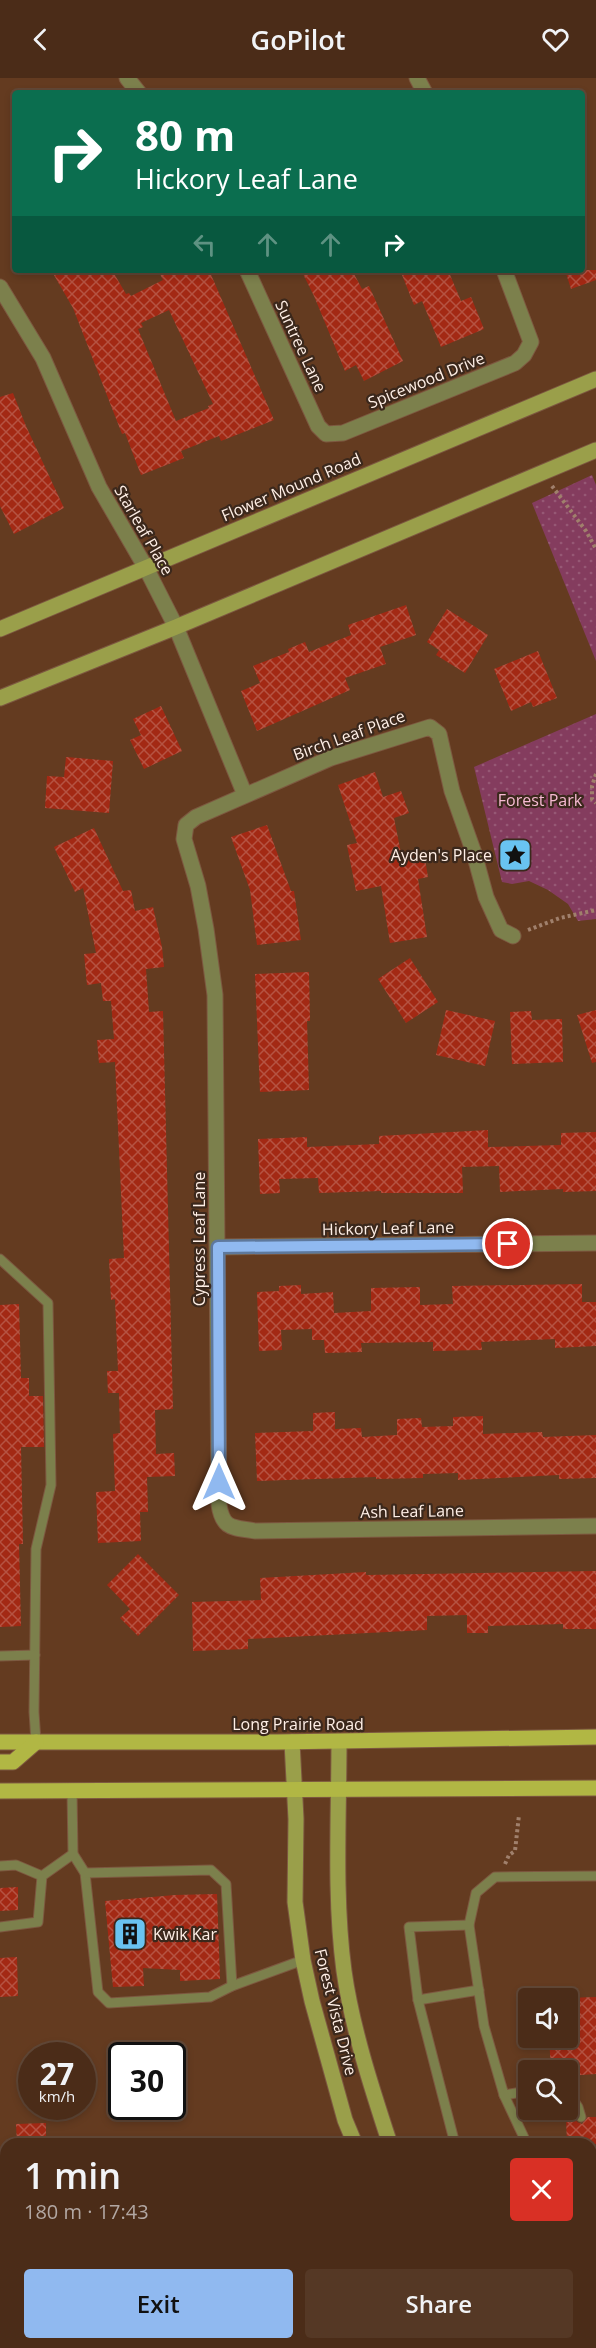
<!DOCTYPE html>
<meta charset="utf-8">
<style>
:root{--surface:#4b2c18;--page:#553825;--text:#f1f3f6;--muted:#b2a7a2;--line:#624837;--accent:#90b9f0}
body{margin:0;font-family:"Open Sans",sans-serif;background:var(--page);color:var(--text);height:100vh;display:flex;flex-direction:column;font-size:22px;white-space:nowrap}
*{box-sizing:border-box;margin:0}
p{font-size:20px;color:var(--muted)}
.icon{flex:none;width:33px;height:33px;fill:none;stroke:currentColor;stroke-width:2;stroke-linecap:round;stroke-linejoin:round}
.map{position:relative;flex:1;overflow:hidden}
.sheet{position:absolute;left:0px;top:2060px;width:597px;height:212px;display:flex;flex-direction:column;background:var(--surface);border-radius:18px 18px 0 0;box-shadow:0 3px 9px #0003,0 0 0 2px var(--line)}
.sheet>*{flex:none}
.top-card{position:absolute;left:12px;top:12px;width:573px;height:183px;border-radius:6px;box-shadow:0 3px 9px #0003,0 0 0 2px var(--line);background:#0b6e4f;color:#fff;overflow:hidden}
.buttons{position:absolute;left:518px;top:1910px;display:grid;gap:12px}
.buttons a{display:grid;place-items:center;width:60px;height:60px;border-radius:6px;background:var(--surface);box-shadow:0 3px 9px #0003,0 0 0 2px var(--line);font-size:30px}
.speed{position:absolute;left:18px;top:1964px;display:flex;gap:12px;font-size:30px;font-weight:700;text-align:center}
.speed>*{display:grid;place-content:center;width:78px;height:78px;border-radius:50%;background:var(--surface);box-shadow:0 3px 9px #0003,0 0 0 2px var(--line);line-height:1}
.speed small{font-size:15px;font-weight:400}
.speed .limit{border:3px solid #111;border-radius:9px;background:#fff;color:#111}
.pin{position:absolute;display:grid;place-items:center;width:51px;height:51px;color:#fff;margin:-26px;border:3px solid #fff;border-radius:50%;box-shadow:0 2px 6px #0007}
.me{position:absolute;width:66px;margin:-33px;rotate:0deg;stroke-linejoin:round;filter:drop-shadow(0 0 4px #0008)}
.turn{display:flex;align-items:center;gap:21px;height:126px;padding:0 24px;font-size:27px}
.turn .icon{width:78px;height:78px;stroke-width:2.5}
.turn b{display:block;font-size:42px;line-height:51px}
.lanes{display:flex;align-items:center;height:57px;padding:0 24px;background:#0003;justify-content:center;gap:30px;direction:ltr}
.lanes .off{opacity:.35}
.round{display:grid;place-items:center;flex:none;width:63px;height:63px;border-radius:6px;background:var(--page)}
.overview{display:flex;align-items:center;justify-content:space-between;height:102px;padding:0 24px}
h1{font-size:36px;font-weight:600;line-height:45px}
.button{display:flex;gap:12px;margin-top:auto;padding:12px 24px}
.button a{flex:1;height:69px;border-radius:6px;background:var(--accent);color:#111;font-size:24px;font-weight:600;line-height:69px;text-align:center}
.button a+a{background:var(--page);color:var(--text)}
header{display:flex;justify-content:space-between;align-items:center;height:78px;padding:0 24px;background:var(--surface);font-size:27px;font-weight:600}
.map>svg:first-child{display:block}
.green{fill:url(#green-dots)}
.building{fill:url(#building-cross-hatch);fill-rule:evenodd}
.lines{fill:none;stroke-linecap:round;stroke-linejoin:round}
.service-casing{stroke:#7d5840;stroke-width:11}
.minor-casing{stroke:#7d5840;stroke-width:17}
.secondary-casing{stroke:#7d5840;stroke-width:17}
.primary-casing{stroke:#7d5840;stroke-width:17}
.path{stroke:#a0806c;stroke-width:4;stroke-dasharray:3 3;stroke-linecap:butt}
.service{stroke:#7c804c;stroke-width:9}
.minor{stroke:#7c804c;stroke-width:15}
.secondary{stroke:#9a9f4a;stroke-width:15}
.primary{stroke:#b1b744;stroke-width:15}
.route-casing{stroke:#5e789c;stroke-width:15}
.route{stroke:#90b9f0;stroke-width:10}
.labels{text-anchor:middle;stroke-width:4.5;stroke-linejoin:round;paint-order:stroke}
.street-label{font-size:16px;fill:#ffefe6;stroke:#3b281c}
.park-label{font-size:16px;fill:#f7bad3;stroke:#3b281c}
.poi-label{font-size:16px;fill:#ffefe6;stroke:#3b281c;text-anchor:end}
</style>
<header><svg class="icon" aria-label="back" viewBox="0 0 24 24"><path d="M15 5l-7 7 7 7"/></svg>GoPilot<svg class="icon" aria-label="heart" viewBox="0 0 24 24"><path d="M12 20l-8-8c-3-5 5-10 8-4 3-6 11-1 8 4z"/></svg></header>
<div class="map">
<svg width="596" height="2270" viewBox="0 0 596 2270">
<defs>
<pattern id="green-dots" width="8" height="8" patternUnits="userSpaceOnUse" patternTransform="scale(1.5)"><rect width="8" height="8" fill="#843c5e"/><path d="M2 2h.1M6 6h.1" fill="none" stroke="#965875" stroke-width="1.8" stroke-linecap="round"/></pattern>
<pattern id="building-cross-hatch" width="8" height="8" patternUnits="userSpaceOnUse" patternTransform="scale(1.5)"><rect width="8" height="8" fill="#a32914"/><path d="M0 0l8 8M0 8l8-8" fill="none" stroke="#b55342"/></pattern>
</defs>
<rect width="100%" height="100%" fill="#643b20"/>
<g class="green">
<path d="M592 397 596 407V583L532 425Z"/>
<path d="M596 636V841L578 843 568 826 548 812 529 803 512 806 502 804 474 689Z"/>
</g>
<g class="building">
<path d="M51 192H112L126 216 129 215 131 218 163 202 158 192H209L274 342 221 363 219 358 181 373 184 380 141 397 125 355 122 356 73 230ZM169 232 213 326 208 328 209 330 176 343 138 251 143 249 141 245Z"/>
<path d="M301 192H352L362 211 369 208 403 283 364 303 356 287 345 293 314 218Z"/>
<path d="M400 192H448L461 223 471 219 484 251 441 269 422 223 414 227Z"/>
<path d="M565 192H596V202L571 211Z"/>
<path d="M13 315 26 348 64 430 14 456 0 428V319Z"/>
<path d="M406 527 416 557 380 569 386 586 345 600 350 612 257 653 241 613 260 605 253 588 289 574 288 571 305 564 309 574 351 557 348 547Z"/>
<path d="M447 531 488 557 465 595 436 577 439 572 427 564Z"/>
<path d="M538 573 557 620 533 629 531 624 511 633 494 591Z"/>
<path d="M161 628 182 673 144 691 130 662 141 657 133 641Z"/>
<path d="M66 679 113 683 109 735 45 730 47 698 64 699Z"/>
<path d="M375 694 383 719 401 713 409 735 394 740 402 780 424 775 428 799 418 801 427 859 390 865 381 808 356 813 347 767 357 765 338 707Z"/>
<path d="M267 747 291 813H294L301 862 257 867 250 812 231 759Z"/>
<path d="M94 750 123 813 131 812 135 833 153 829 162 869 164 889 146 891 149 934 163 933 173 1331 155 1332 156 1376 174 1375 175 1398 147 1399 148 1434H140L141 1463 98 1465 96 1414 115 1413 113 1356 120 1355 119 1315H108L107 1293H118L115 1221 111 1222 109 1181 124 1180 115 984 99 985 97 962 114 961 111 923H103L101 905 87 907 84 876 96 875 83 810 75 814 54 769Z"/>
<path d="M410 880 438 924 406 945 378 901Z"/>
<path d="M309 894 310 943H307L309 1012 260 1014 255 896Z"/>
<path d="M446 932 495 943 485 988 436 977Z"/>
<path d="M596 932V984L592 985 577 937Z"/>
<path d="M531 933 532 942 562 941 563 984 512 986 510 934Z"/>
<path d="M488 1052V1069L561 1067V1055L596 1054V1113L563 1114V1111L500 1114 499 1088 462 1089 463 1115H381V1113L319 1115 318 1100 279 1101 280 1115 260 1116 258 1061 307 1059V1069L379 1066V1058Z"/>
<path d="M582 1206V1224H596V1268L555 1270V1261L481 1264 482 1272 433 1273V1264L361 1265 362 1274 325 1275 324 1262H312V1251L281 1252 282 1272 259 1273 257 1214 279 1213V1208L301 1207V1216L333 1214 334 1235 371 1233V1210L420 1209V1227L453 1226 452 1208Z"/>
<path d="M19 1226 21 1300H29V1318H43L44 1369H21L23 1466H19L21 1548 0 1549V1227Z"/>
<path d="M335 1334V1351L361 1350 362 1359 397 1357V1341L421 1340 422 1349 453 1348V1339L483 1338V1356L542 1354 543 1359 596 1357V1400L559 1401V1397L458 1402V1395L423 1396V1400L376 1401V1399L257 1403 255 1355 313 1353V1335Z"/>
<path d="M138 1476 179 1517 138 1558 120 1540 130 1531 107 1507Z"/>
<path d="M596 1493V1551H563V1546L488 1548V1555H467V1537L427 1538V1552L248 1561V1571L193 1573 192 1524 261 1522 260 1500 366 1494V1497Z"/>
<path d="M18 1809V1832L0 1833V1810Z"/>
<path d="M217 1816 220 1901 180 1903V1892L143 1890 144 1908 113 1909 105 1823 175 1817Z"/>
<path d="M17 1879 18 1918 0 1919V1880Z"/>
<path d="M596 1919V1996L567 1998V1992H551L549 1959H567V1920Z"/>
<path d="M574 2039 577 2044 582 2046 588 2039H596V2066H567L566 2040Z"/>
<path d="M46 2045V2066H17L16 2046Z"/>
</g>
<g class="lines">
<defs>
<g id="service">
<path d="M0 1181 48 1225 51 1407 36 1471 34 1634 36 1664"/>
<path d="M0 1578 35 1577"/>
<path d="M72 1713 73 1776 85 1795 98 1914 109 1925 210 1919 232 1908 303 1882"/>
<path d="M0 1788 16 1787 42 1798"/>
<path d="M85 1795 211 1792 226 1806 232 1908"/>
<path d="M0 1849 38 1844 42 1798 73 1776"/>
<path d="M418 1922 479 1912"/>
<path d="M528 2013 504 2017 484 1948 469 1847 476 1815 495 1799 596 1798"/>
<path d="M567 2016 570 2017 578 2029 581 2039"/>
<path d="M504 2017 527 2066"/>
<path d="M455 2066 418 1922 409 1849 469 1847"/>
<path d="M0 2142H6"/>
<path d="M591 2167 596 2170"/>
<path d="M312 2265 316 2270"/>
<path d="M380 2265 383 2270"/>
<path d="M394 2270 402 2265"/>
</g>
<g id="minor">
<path d="M127 0 139 15"/>
<path d="M417 0 425 15"/>
<path d="M247 192 318 348 326 356 343 355 515 285 524 277 531 264 504 192"/>
<path d="M0 209 43 280 99 409 146 490 176 549 245 717"/>
<path d="M513 858 501 852 486 819 474 775 452 713 439 656 430 649 331 680 196 739 186 747 184 761 198 808 206 851 215 917 219 1427C223 1452 233 1449 255 1453L596 1448"/>
<path d="M218 1169 596 1165"/>
</g>
<g id="secondary">
<path d="M0 551 596 301"/>
<path d="M0 620 176 549 596 372"/>
<path d="M292 1664 296 1741 295 1824 303 1882 312 1923 345 2042 355 2066"/>
<path d="M339 1664C339 1739 334 1818 344 1893 352 1950 372 2011 390 2066"/>
<path d="M464 2265 468 2270"/>
<path d="M499 2265 503 2270"/>
</g>
<g id="primary">
<path d="M0 1664H277L596 1659"/>
<path d="M0 1684H13L36 1664"/>
<path d="M0 1713 596 1710"/>
</g>
</defs>
<use href="#service" class="service-casing"/>
<use href="#minor" class="minor-casing"/>
<use href="#secondary" class="secondary-casing"/>
<use href="#primary" class="primary-casing"/>
<g class="path">
<path d="M552 408 586 453 596 471"/>
<path d="M596 696 592 708V721L596 725"/>
<path d="M528 852 560 840 596 832"/>
<path d="M505 1786 509 1777 515 1773 519 1737"/>
</g>
<use href="#service" class="service"/>
<use href="#minor" class="minor"/>
<use href="#secondary" class="secondary"/>
<use href="#primary" class="primary"/>
</g>
<g class="lines">
<defs>
<path id="route" d="M219 1404 218 1169 508 1166"/>
</defs>
<use href="#route" class="route-casing"/>
<use href="#route" class="route"/>
</g>
<defs>
<symbol id="sight-square" viewBox="-11 -11 22 22"><rect x="-9" y="-9" width="18" height="18" rx="4" fill="#69c3f1" stroke="#3b281c"/><path d="M0-6L1.8-2.2L6-1.7L2.9 1.2L3.7 5.4L0 3.3L-3.7 5.4L-2.9 1.2L-6-1.7L-1.8-2.2Z" fill="#111"/></symbol>
<symbol id="building-square" viewBox="-11 -11 22 22"><rect x="-9" y="-9" width="18" height="18" rx="4" fill="#69c3f1" stroke="#3b281c"/><path d="M-4-6H4V6H1V3H-1V6H-4ZM-2.5-4.3h1.7v1.8h-1.7ZM.8-4.3h1.7v1.8H.8ZM-2.5-1h1.7V.8h-1.7ZM.8-1h1.7V.8H.8Z" fill="#111"/></symbol>
</defs>
<g fill-rule="evenodd">
<use href="#sight-square" x="496" y="758" width="38" height="38"/>
<use href="#building-square" x="111" y="1837" width="38" height="38"/>
</g>
<g class="labels">
<g class="street-label">
<text transform="translate(301 268) rotate(65)" y="6">Suntree Lane</text>
<text transform="translate(426 302) rotate(-22)" y="6">Spicewood Drive</text>
<text transform="translate(291 409) rotate(-23)" y="6">Flower Mound Road</text>
<text transform="translate(144 452) rotate(60)" y="6">Starleaf Place</text>
<text transform="translate(349 657) rotate(-20)" y="6">Birch Leaf Place</text>
<text transform="translate(388 1150) rotate(-1)" y="6">Hickory Leaf Lane</text>
<text transform="translate(199 1161) rotate(-90)" y="6">Cypress Leaf Lane</text>
<text transform="translate(412 1433) rotate(-1)" y="6">Ash Leaf Lane</text>
<text x="298" y="1652">Long Prairie Road</text>
<text transform="translate(336 1934) rotate(76)" y="6">Forest Vista Drive</text>
</g>
<g class="park-label">
<text x="540" y="728">Forest Park</text>
</g>
<g class="poi-label">
<text x="492" y="783">Ayden's Place</text>
<text x="153" y="1862" text-anchor="start">Kwik Kar</text>
</g>
</g>
</svg>
<div class="buttons">
<a><svg class="icon" aria-label="sound" viewBox="0 0 24 24"><path d="M4 9h4l5-4v14l-5-4H4zM17 9q2 3 0 6"/></svg></a>
<a><svg class="icon" aria-label="search" viewBox="0 0 24 24"><circle cx="10" cy="10" r="6"/><path d="M15 15l6 6"/></svg></a>
</div>
<div class="speed"><div>27<small>km/h</small></div><div class="limit">30</div></div>
<div class="pin" style="left:508px;top:1166px;background:#d93025"><svg class="icon" aria-label="arrive" viewBox="0 0 24 24"><path d="M6 21V4h12l-3 4 3 4H6"/></svg></div>
<svg class="me" style="left:219px;top:1404px" viewBox="-20 -20 40 40"><path d="M0-17L14 15 0 8-14 15z" fill="#90b9f0" stroke="#fff" stroke-width="4"/></svg>
<div class="top-card">
<div class="turn"><svg class="icon" aria-label="right" viewBox="0 0 24 24"><path d="M7 20v-9h11M14 6l5 5-5 5"/></svg><div><b>80 m</b>Hickory Leaf Lane</div></div>
<div class="lanes"><svg class="icon off" aria-label="left" viewBox="0 0 24 24"><path d="M17 20v-9H6M10 6l-5 5 5 5"/></svg><svg class="icon off" aria-label="ahead" viewBox="0 0 24 24"><path d="M12 20V5M6 11l6-6 6 6"/></svg><svg class="icon off" aria-label="ahead" viewBox="0 0 24 24"><path d="M12 20V5M6 11l6-6 6 6"/></svg><svg class="icon" aria-label="right" viewBox="0 0 24 24"><path d="M7 20v-9h11M14 6l5 5-5 5"/></svg></div>
</div>
<section class="sheet">
<div class="overview"><div><h1>1 min</h1><p>180 m · 17:43</p></div><a class="round" style="background:#d93025;color:#fff"><svg class="icon" aria-label="close" viewBox="0 0 24 24"><path d="M6 6l12 12M18 6L6 18"/></svg></a></div>
<div class="button"><a>Exit</a><a>Share</a></div>
</section>
</div>
